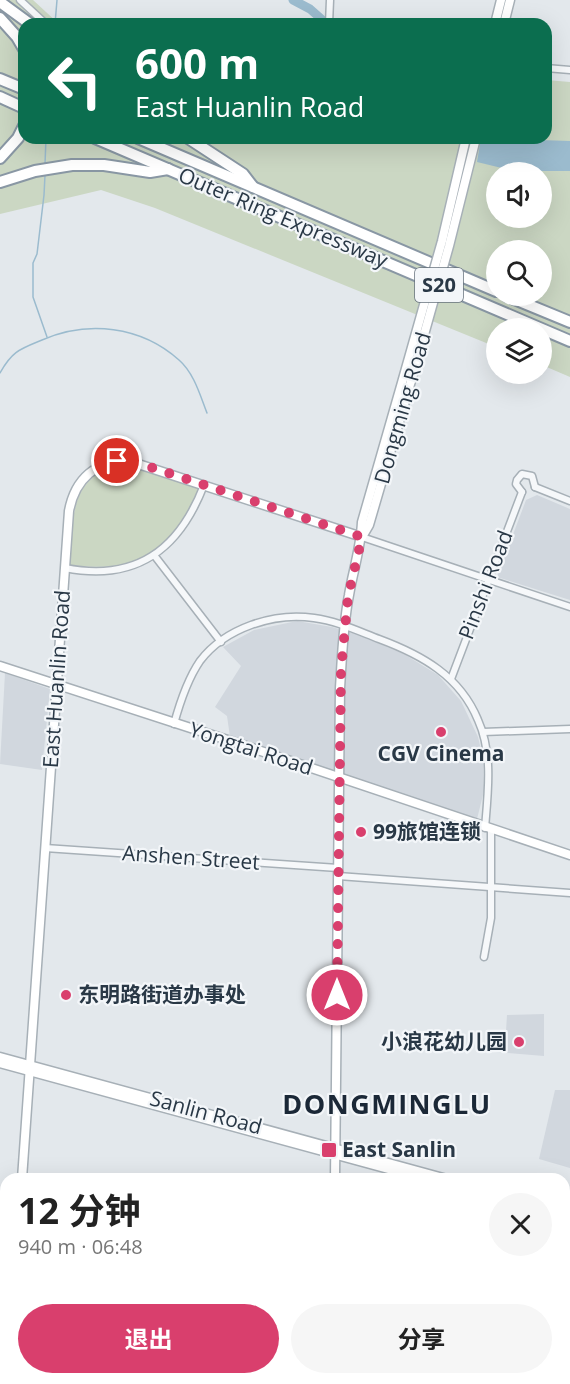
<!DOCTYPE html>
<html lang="zh">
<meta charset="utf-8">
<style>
:root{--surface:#fff;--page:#f6f6f6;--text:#222;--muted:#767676;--accent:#d93f6d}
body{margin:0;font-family:"Open Sans","Noto Sans SC",sans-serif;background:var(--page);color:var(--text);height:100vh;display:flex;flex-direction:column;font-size:22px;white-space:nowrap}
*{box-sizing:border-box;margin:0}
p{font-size:20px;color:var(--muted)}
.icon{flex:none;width:33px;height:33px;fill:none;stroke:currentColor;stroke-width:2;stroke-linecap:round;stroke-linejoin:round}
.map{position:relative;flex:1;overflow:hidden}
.details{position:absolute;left:0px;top:1173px;width:570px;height:212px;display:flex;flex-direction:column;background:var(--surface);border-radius:18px 18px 0 0;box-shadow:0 6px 24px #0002}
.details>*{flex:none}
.top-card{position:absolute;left:18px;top:18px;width:534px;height:126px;border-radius:18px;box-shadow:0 6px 24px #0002;background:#0b6e4f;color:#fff;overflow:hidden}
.fabs{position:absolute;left:486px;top:162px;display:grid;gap:12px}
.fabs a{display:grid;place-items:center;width:66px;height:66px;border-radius:50%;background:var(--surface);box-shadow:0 6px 24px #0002;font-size:30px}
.pin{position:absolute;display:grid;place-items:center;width:51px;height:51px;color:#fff;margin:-26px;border:3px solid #fff;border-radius:50%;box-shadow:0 2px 6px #0007}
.me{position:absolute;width:66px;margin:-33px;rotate:0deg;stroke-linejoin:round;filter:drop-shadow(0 0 4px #0008)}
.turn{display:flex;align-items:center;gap:21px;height:126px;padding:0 18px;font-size:27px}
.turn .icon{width:78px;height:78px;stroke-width:2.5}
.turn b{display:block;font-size:42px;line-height:51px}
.round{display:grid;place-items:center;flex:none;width:63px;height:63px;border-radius:32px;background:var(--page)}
.head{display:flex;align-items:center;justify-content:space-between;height:102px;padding:0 18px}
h1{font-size:36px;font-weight:700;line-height:45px}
.button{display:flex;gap:12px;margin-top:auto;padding:12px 18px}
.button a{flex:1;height:69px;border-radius:36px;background:var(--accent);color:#fff;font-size:24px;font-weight:700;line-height:69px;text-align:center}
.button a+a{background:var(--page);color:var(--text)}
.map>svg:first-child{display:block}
.built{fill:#d1d7de}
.green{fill:#cbd7c3;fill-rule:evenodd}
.water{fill:#9bbbce}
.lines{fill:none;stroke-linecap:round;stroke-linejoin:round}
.stream{stroke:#9bbbce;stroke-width:1.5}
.river{stroke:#9bbbce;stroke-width:9}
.street-casing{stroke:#a7b0b7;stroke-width:9}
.secondary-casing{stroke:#a7b0b7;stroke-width:11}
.highway-casing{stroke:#8997a4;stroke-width:14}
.street{stroke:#f6f8fa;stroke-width:6}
.secondary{stroke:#fff;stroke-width:8}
.highway{stroke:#fff;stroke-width:10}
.secondary-bridge-casing{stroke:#a7b0b7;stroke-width:11;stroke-linecap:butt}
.secondary-bridge{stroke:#fff;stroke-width:8}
.route{stroke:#d93f6d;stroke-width:10;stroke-dasharray:0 18}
.poi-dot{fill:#d93f6d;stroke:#f3f6f9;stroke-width:2}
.labels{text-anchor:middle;stroke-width:4.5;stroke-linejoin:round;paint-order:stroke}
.shield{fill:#f3f6f9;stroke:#66717c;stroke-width:1.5}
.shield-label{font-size:20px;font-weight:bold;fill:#293846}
.street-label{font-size:21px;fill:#293846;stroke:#f3f6f9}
.poi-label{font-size:21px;font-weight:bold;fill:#293846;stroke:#f3f6f9;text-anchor:start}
.district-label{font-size:27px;font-weight:bold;letter-spacing:1.5px;fill:#1b2837;stroke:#f3f6f9}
</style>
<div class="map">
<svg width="570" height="1384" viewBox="0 0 570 1384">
<rect width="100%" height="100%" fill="#e3e8ec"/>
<g class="built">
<path d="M537 495 570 509V600L497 577 526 500Z"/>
<path d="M297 621 332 627 356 634 404 654 438 675 461 701 478 737 483 758 484 791 477 819 230 737 227 716 215 707 241 666 223 647 254 630Z"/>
<path d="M5 673 50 689 42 770 0 764Z"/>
<path d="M544 1014V1056L494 1052 493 1033 506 1031 507 1015Z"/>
<path d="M555 1090H570V1168L539 1159Z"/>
<path d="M0 1197H6V1260L4 1261 0 1260Z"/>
</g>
<g class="green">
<path d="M0 0H33L59 24H24V138H546V80L570 82V377L542 365V328H496V347L155 208 101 190 0 214ZM496 172H542V218H496ZM496 250H542V296H496Z"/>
<path d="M116 464 129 466 199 489C184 526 155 562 112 566 97 568 83 566 69 565 74 521 67 482 116 464Z"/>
<path d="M564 1223 570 1225V1337L564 1335Z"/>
</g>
<path class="water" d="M481 138 570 141V171H514L477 162Z"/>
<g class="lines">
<g class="stream">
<path d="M55 24 57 0"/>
<path d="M45 164 46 138"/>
<path d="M45 175 44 195 37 254 33 263V297L47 337"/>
<path d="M0 373C12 351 20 349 42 340 88 320 141 326 179 360 194 373 200 395 207 413"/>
</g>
<path class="river" d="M293 0 310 9 327 24"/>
<defs>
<g id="street">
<path d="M20 0 46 24"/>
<path d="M329 24 330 0"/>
<path d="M546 68 570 70"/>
<path d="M535 487 570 501"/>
<path d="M522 492 516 484 517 480 522 474 532 476 535 487"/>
<path d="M362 537 570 607"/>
<path d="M154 555 221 642"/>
<path d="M65 568C136 582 179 550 204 485"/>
<path d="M451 679 522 492"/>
<path d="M174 724C180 702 187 680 200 661 225 628 274 612 314 618 337 621 358 631 379 639 422 655 460 676 478 720 493 753 488 792 485 828"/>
<path d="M483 732 570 729"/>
<path d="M45 848 338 868"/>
<path d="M338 876 570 893"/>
<path d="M484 957 491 918V830"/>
</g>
<g id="secondary">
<path d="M495 24 501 0"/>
<path d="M504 24 510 0"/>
<path d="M362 537 369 525 411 381"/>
<path d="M0 666 246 746 570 855"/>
<path d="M0 1057 447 1179"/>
<path d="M0 1063 425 1179"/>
<path d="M22 1179 69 511C75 479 96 460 129 461L362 537"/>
<path d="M335 1179 340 688C342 657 343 625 349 595 353 571 361 547 362 522L403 379"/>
<path d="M564 1209 570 1211"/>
<path d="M564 1216 570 1218"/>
<path d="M58 1378 79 1384"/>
<path d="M327 1384 328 1378"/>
</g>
<g id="highway">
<path d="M0 2 30 24"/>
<path d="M0 18 17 37 24 49"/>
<path d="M0 79 24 89"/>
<path d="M0 97 24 108"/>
<path d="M95 138 570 341"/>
<path d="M138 138 496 291"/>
<path d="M188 138 243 174 253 187"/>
<path d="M0 158 18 138 24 126"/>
<path d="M0 182 35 171 72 165H104L150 172 168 169"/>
<path d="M507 296 570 322"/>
</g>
</defs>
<use href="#street" class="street-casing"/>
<use href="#secondary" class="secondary-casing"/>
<use href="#highway" class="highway-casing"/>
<use href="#street" class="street"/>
<use href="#secondary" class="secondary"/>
<use href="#highway" class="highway"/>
<defs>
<g id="secondary-bridge">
<path d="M403 379 442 241 466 138"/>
<path d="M411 381 449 246 476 138"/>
</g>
</defs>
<use href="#secondary-bridge" class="secondary-bridge-casing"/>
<use href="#secondary-bridge" class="secondary-bridge"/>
</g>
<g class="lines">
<path class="route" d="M117 461 141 464 362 537 348 597 341 670 337 995"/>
</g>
<g class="poi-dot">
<circle cx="441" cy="732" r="6"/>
<circle cx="361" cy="832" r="6"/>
<circle cx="66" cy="995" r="6"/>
<circle cx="519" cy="1042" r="6"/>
<rect x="321" y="1142" width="16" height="16" rx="3"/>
</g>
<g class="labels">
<rect class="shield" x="415" y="268" width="48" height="34" rx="4.5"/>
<g class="shield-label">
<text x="439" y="292">S20</text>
</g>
<g class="street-label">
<text transform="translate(283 218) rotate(23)" y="7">Outer Ring Expressway</text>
<text transform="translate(403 408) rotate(-74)" y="7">Dongming Road</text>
<text transform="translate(486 585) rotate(-69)" y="7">Pinshi Road</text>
<text transform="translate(57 679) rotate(-86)" y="7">East Huanlin Road</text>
<text transform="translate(251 749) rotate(18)" y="7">Yongtai Road</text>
<text transform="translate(191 858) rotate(4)" y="7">Anshen Street</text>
<text transform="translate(206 1113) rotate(15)" y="7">Sanlin Road</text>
</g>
<g class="poi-label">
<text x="441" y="761" text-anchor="middle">CGV Cinema</text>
<text x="373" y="839">99旅馆连锁</text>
<text x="78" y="1002">东明路街道办事处</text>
<text x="507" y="1049" text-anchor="end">小浪花幼儿园</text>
<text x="342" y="1157">East Sanlin</text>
</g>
<g class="district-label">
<text x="387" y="1114">DONGMINGLU</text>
</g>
</g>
</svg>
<div class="fabs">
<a><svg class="icon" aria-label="sound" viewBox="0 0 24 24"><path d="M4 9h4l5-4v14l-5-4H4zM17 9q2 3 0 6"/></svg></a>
<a><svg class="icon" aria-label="search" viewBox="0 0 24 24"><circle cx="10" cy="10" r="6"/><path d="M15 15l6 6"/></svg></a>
<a><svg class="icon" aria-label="layers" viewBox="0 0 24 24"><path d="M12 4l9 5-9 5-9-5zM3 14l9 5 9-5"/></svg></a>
</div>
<div class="pin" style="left:117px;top:461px;background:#d93025"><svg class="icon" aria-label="arrive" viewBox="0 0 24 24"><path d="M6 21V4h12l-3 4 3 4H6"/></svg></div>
<svg class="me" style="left:337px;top:995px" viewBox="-20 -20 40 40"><circle r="17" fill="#d93f6d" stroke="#fff" stroke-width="3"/><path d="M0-11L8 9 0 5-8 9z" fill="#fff"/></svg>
<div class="top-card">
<div class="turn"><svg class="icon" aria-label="left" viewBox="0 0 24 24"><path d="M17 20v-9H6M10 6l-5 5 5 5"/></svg><div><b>600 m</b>East Huanlin Road</div></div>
</div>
<section class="details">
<div class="head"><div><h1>12 分钟</h1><p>940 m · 06:48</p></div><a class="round"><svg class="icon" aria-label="close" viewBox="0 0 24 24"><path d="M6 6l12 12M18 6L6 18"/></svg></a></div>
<div class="button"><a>退出</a><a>分享</a></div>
</section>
</div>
